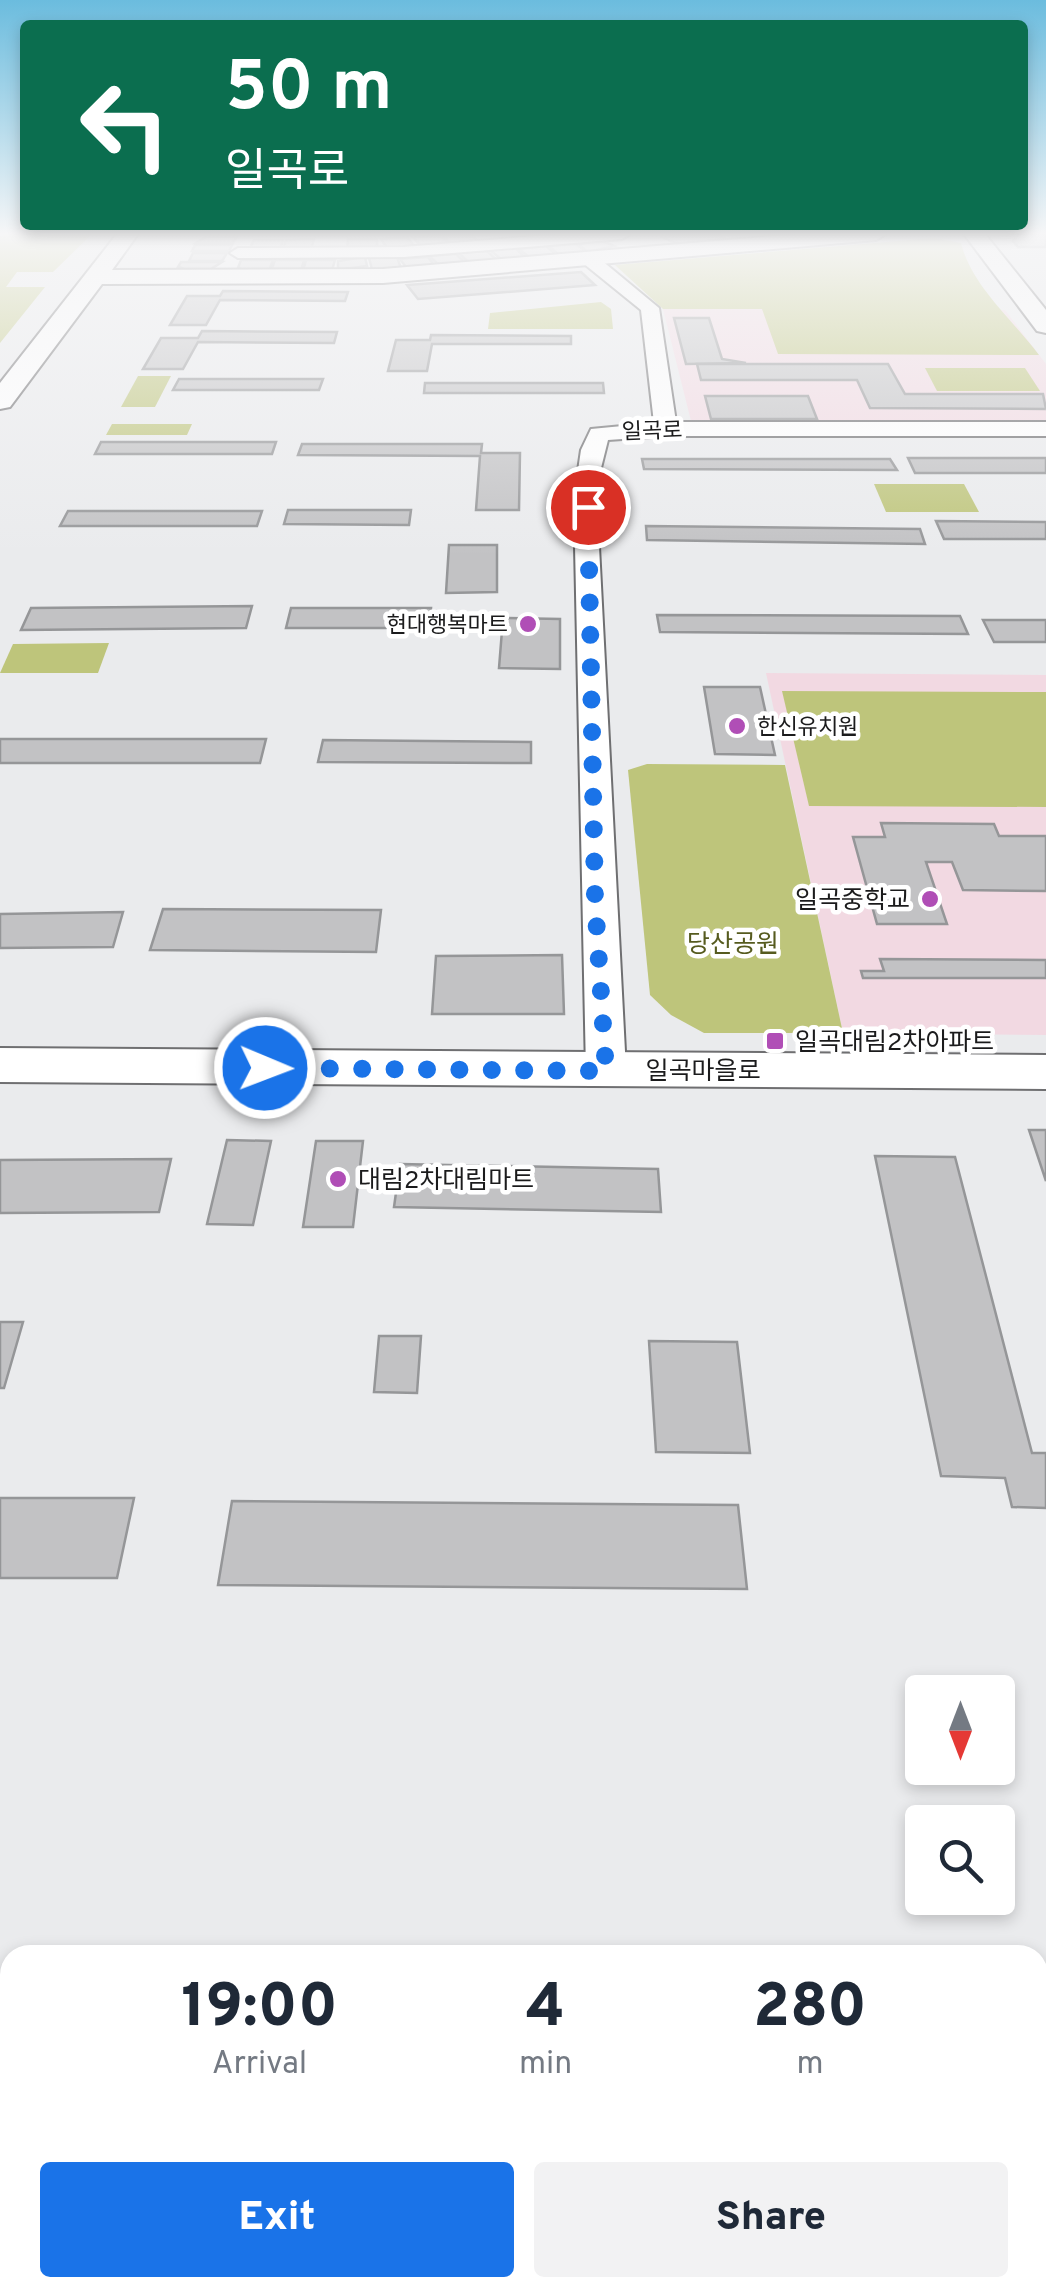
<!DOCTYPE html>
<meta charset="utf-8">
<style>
:root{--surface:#fff;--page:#f2f2f3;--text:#1f2937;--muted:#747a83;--accent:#1a73e8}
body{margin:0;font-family:Overpass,"Noto Sans KR",sans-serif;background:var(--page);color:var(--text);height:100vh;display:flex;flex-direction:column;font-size:38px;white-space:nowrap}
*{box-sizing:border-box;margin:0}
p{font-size:32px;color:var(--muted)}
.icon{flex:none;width:55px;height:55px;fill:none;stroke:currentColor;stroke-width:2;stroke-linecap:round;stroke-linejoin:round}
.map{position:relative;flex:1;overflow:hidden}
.panel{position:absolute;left:0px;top:1945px;width:1048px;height:352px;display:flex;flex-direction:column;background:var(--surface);border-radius:30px 30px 0 0;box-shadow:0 5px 15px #0003}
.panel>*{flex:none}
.banner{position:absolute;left:20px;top:20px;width:1008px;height:210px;border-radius:10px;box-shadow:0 5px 15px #0003;background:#0b6e4f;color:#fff;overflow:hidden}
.needle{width:65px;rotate:180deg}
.fabs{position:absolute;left:905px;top:1675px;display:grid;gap:20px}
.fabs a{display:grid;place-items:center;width:110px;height:110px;border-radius:10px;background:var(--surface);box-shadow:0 5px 15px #0003;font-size:50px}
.pin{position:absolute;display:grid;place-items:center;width:85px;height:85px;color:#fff;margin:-42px;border:5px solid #fff;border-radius:50%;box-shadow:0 2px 10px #0007}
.me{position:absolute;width:110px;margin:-55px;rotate:91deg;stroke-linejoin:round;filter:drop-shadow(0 0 8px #0008)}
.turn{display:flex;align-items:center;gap:35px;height:210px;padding:0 40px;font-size:45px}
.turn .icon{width:130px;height:130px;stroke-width:2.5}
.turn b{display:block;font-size:70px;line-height:85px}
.eta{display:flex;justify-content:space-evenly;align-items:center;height:170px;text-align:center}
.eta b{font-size:60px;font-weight:800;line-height:70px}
.action{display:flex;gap:20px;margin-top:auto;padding:20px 40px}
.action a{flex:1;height:115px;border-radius:10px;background:var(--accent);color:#fff;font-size:40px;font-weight:800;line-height:115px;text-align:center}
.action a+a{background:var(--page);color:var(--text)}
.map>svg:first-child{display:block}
.education{fill:#f2d9e2}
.green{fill:#bec57b}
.building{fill:#c2c2c4;stroke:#959698;stroke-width:2.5}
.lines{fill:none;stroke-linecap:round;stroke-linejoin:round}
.street-casing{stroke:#6f6f71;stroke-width:4}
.secondary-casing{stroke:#6f6f71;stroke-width:4}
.street{fill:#fff;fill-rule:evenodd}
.secondary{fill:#fff;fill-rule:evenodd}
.route{stroke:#1a73e8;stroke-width:18;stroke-dasharray:0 32.4}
.poi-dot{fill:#b04eb6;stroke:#fff;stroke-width:4}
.labels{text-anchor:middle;stroke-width:9;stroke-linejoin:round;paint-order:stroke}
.far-street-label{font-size:22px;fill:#1b1b1c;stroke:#fff}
.far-poi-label{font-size:22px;fill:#1b1b1c;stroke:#fff;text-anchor:end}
.poi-label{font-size:25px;fill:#1b1b1c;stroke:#fff;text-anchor:start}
.park-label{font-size:25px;fill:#565b1f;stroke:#fff}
.street-label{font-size:25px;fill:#1b1b1c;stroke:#fff}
</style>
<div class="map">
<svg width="1046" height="2296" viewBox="0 0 1046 2296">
<rect width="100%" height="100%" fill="#eaebed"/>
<g class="education">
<path d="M663 309 1005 310 1046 364V422L691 421Z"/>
<path d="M766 673 1046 675V1035L843 1033Z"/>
</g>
<g class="green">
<path d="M9 234H92L53 272H17L6 287H45L0 343V236Z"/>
<path d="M934 238 961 243C971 285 1013 320 1039 355L778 354 762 309H663L615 265Z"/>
<path d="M601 302 611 309 613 329H488L490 313Z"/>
<path d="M925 368H1025L1040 391H937Z"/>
<path d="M138 376H171L155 407H121Z"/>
<path d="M112 424H192L187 435H106Z"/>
<path d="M874 484H964L979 512H886Z"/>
<path d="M109 643 98 673H0L13 644Z"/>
<path d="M782 691 1046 692V807L809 806Z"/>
<path d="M647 764 785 765 843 1033H704L671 1015 650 995 628 770Z"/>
</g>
<g class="building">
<path d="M471 234 479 242 451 244 443 235Z"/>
<path d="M718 234 726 239 677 244 660 236Z"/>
<path d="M1019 234H1046V247H1018L1013 241Z"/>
<path d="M440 235 448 244 421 246 413 237Z"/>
<path d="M207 236H237L233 243H196Z"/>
<path d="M407 237 414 246 387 248 381 239Z"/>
<path d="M314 239 311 250H283L286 240Z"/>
<path d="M348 239H377V249H347Z"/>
<path d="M598 239 614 246 588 252 579 245Z"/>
<path d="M254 240H283L280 250 250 248Z"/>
<path d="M576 244 587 252 559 255 549 246Z"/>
<path d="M195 245H232L229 251H192Z"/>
<path d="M546 246 557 255 529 257 519 249Z"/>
<path d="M515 248 526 258 502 260 490 250Z"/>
<path d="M487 251 498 261 469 263 459 253Z"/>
<path d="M193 253H227L222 261H189Z"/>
<path d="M456 254 466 263 439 265 429 256Z"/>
<path d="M365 257 367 266 338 270V261Z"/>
<path d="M397 257 401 268 372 269 369 258Z"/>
<path d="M428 257 434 265 406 267 400 259Z"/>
<path d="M241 260H273L269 271H247L238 268Z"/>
<path d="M275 260H304L301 271H271Z"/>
<path d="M306 260H335L332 270 303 271Z"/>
<path d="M181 262H222L211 269H185L178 267Z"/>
<path d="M581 272 595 285 418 299 407 285Z"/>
<path d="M223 291 348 292 345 301 220 300 206 325H170L187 296H220Z"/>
<path d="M674 318H709L722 359 746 363 686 364Z"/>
<path d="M202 331 337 332 334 343 198 342 183 369H143L161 338H198Z"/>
<path d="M431 335 571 336V344H432L427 371H388L396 340H430Z"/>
<path d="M697 364H888L905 394H1043L1046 409 870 408 857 380H701Z"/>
<path d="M179 379H323L319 390H173Z"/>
<path d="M425 383H603L604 393H424Z"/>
<path d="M705 396H808L817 419H711Z"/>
<path d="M101 442H276L272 454H95Z"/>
<path d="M302 444H482L481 453H520L519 510H476L480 456 298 455Z"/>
<path d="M908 458H1046V473H915Z"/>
<path d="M642 459H890L897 470 644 469Z"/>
<path d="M288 510H411L409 525 284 524Z"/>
<path d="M68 511H262L257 526H60Z"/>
<path d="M936 521 1046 522V539H944Z"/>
<path d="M646 526 920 529 925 544 647 540Z"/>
<path d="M449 545H497V592L446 593Z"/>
<path d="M252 606 246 628 21 630 31 608Z"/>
<path d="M291 608H431L429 628H286Z"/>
<path d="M657 615 960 616 968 634 660 632Z"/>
<path d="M503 618 560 619V669L499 668Z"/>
<path d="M983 620H1046V642H994Z"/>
<path d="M704 687H760L775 755 715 754Z"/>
<path d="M0 739H266L260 763H0Z"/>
<path d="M323 740 531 742V763L318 762Z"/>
<path d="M881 823 994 824 999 836H1046V891L963 890 952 862H926L947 924H877L853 837H885Z"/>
<path d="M163 909 381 910 376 952 150 950Z"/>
<path d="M123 912 113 947 0 948V914Z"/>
<path d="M562 955 564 1014H432L436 956Z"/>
<path d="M880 959 1046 960V978H863L861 971H884Z"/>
<path d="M1029 1130H1046V1181Z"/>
<path d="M227 1140 271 1141 253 1225 207 1224Z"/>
<path d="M316 1141H363L353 1227H303Z"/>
<path d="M875 1156 955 1157 1032 1453H1046V1508L1012 1507 1005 1478 941 1476Z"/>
<path d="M171 1159 159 1212 0 1213V1160Z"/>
<path d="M400 1164 658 1169 661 1212 394 1207Z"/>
<path d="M0 1322H23L4 1388H0Z"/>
<path d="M379 1336H421L417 1393 374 1392Z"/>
<path d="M649 1341 737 1342 750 1453 656 1452Z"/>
<path d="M0 1498H134L117 1578H0Z"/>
<path d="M232 1501 738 1505 747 1589 218 1585Z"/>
<rect x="0" y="2013" width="10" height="135"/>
</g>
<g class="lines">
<defs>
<g id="street">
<path d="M560 234H630L622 239 404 257 238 258 230 253 238 248 404 247Z"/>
<path d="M583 255H595L659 308 676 422H1046V436H666L608 440 600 472 598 527 626 1071 620 1080 606 1084 592 1080 586 1071 574 498 581 450 591 429 654 423 641 310 583 263Z"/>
</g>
<g id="secondary">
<path d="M117 234H138L112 270 383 269 799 234H886L876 240 383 283 102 284 10 407 0 409V383Z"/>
<path d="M964 234H985L1046 310V333L1037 331Z"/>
<path d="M0 1048 1046 1055V1089L0 1082Z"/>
</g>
</defs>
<use href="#street" class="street-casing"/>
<use href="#secondary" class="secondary-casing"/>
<use href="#street" class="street"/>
<use href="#secondary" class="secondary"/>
</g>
<linearGradient id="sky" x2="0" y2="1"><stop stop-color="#6bbcde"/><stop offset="0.42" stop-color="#f6f6f7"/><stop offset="1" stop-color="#f6f6f7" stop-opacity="0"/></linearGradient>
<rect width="1046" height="556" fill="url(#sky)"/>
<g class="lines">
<path class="route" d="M265 1068 606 1071 595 900 588 507"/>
</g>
<g class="poi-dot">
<circle cx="528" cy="624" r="10"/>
<circle cx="737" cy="726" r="10"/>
<circle cx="930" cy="899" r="10"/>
<rect x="765" y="1031" width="20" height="20" rx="5"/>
<circle cx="338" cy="1179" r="10"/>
</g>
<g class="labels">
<g class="far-street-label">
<text transform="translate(652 430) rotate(-2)" y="8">일곡로</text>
</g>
<g class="far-poi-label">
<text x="508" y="632">현대행복마트</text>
<text x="757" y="734" text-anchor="start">한신유치원</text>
</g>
<g class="poi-label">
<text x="910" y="908" text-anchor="end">일곡중학교</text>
<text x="795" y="1050">일곡대림2차아파트</text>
<text x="358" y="1188">대림2차대림마트</text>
</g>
<g class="park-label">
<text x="733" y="952">당산공원</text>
</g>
<g class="street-label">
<text x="703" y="1079">일곡마을로</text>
</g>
</g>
</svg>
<div class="fabs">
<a><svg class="needle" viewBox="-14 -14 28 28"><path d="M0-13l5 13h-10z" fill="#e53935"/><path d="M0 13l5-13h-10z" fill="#747a83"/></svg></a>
<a><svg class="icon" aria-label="search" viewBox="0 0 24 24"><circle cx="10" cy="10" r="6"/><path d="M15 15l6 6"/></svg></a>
</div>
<div class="pin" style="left:588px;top:507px;background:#d93025"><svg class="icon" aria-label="arrive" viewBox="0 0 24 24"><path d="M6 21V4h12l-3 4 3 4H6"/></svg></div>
<svg class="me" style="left:265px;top:1068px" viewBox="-20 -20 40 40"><circle r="17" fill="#1a73e8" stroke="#fff" stroke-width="3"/><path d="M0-11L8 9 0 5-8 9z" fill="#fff"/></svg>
<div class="banner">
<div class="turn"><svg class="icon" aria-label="left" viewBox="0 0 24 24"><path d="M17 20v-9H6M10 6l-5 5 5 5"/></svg><div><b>50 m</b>일곡로</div></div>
</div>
<section class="panel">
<div class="eta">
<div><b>19:00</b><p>Arrival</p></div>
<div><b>4</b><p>min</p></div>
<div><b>280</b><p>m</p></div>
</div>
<div class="action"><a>Exit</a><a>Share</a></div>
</section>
</div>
